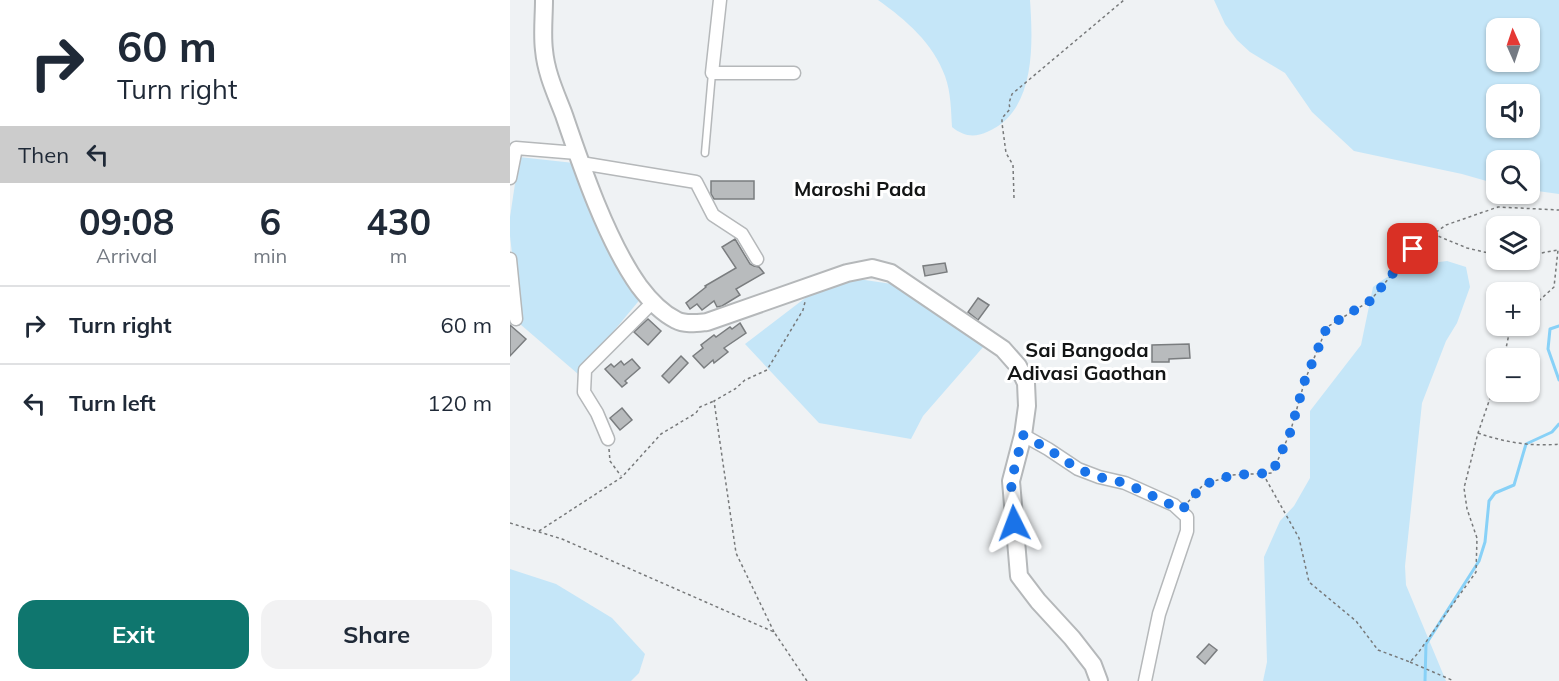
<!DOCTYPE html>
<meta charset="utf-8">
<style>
:root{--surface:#fff;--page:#f2f2f3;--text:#1f2937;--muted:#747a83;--line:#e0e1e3;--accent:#0f766e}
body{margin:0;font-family:Mulish,sans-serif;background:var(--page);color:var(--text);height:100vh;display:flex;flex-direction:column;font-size:22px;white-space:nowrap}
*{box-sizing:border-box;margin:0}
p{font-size:20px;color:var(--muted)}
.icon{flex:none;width:33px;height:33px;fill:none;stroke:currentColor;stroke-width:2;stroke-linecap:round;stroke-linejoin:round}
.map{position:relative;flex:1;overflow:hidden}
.details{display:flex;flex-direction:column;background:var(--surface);width:510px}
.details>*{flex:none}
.hud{background:#fff;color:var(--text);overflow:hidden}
.needle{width:39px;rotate:357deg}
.fabs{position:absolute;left:976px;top:18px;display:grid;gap:12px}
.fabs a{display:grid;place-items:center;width:54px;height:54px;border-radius:12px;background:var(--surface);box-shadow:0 2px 4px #0004;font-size:30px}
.pin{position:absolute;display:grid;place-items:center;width:51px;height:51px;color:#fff;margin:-26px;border-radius:12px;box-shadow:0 3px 9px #0006}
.me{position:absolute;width:66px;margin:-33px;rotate:357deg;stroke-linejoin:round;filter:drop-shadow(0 0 4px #0008)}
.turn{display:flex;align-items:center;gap:21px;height:126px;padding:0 18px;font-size:27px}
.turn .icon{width:78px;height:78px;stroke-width:2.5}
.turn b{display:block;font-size:42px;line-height:51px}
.then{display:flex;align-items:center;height:57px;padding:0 18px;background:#0003;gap:12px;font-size:22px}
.eta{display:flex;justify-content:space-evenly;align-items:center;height:102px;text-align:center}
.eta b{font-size:36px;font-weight:700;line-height:42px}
.button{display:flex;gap:12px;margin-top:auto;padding:12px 18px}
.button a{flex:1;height:69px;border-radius:18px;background:var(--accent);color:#fff;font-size:24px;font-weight:700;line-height:69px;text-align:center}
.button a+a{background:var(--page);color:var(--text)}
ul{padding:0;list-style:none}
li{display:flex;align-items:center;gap:18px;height:78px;padding:0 18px;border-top:2px solid var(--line)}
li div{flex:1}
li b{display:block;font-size:22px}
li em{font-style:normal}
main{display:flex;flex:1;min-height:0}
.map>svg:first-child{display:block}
.green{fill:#c5e6f8;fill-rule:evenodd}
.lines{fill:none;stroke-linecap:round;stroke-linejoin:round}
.stream{stroke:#88d1f7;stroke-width:3}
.building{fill:#b8bbbd;stroke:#7a7d7f;stroke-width:1.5}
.lane-casing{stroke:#b5b8ba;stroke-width:9}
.street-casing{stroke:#b5b8ba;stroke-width:15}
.secondary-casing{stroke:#b5b8ba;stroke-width:20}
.path{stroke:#77797a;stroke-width:1.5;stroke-dasharray:3 3;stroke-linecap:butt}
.lane{stroke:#fff;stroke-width:6}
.street{stroke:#fff;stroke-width:12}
.secondary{stroke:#fff;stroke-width:16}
.route{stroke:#1a73e8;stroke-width:10;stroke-dasharray:0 18}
.labels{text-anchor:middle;stroke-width:6;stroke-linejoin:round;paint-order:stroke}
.neighbourhood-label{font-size:20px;font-weight:bold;fill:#131515;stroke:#fff}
</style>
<main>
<section class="details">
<div class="hud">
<div class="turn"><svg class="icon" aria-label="right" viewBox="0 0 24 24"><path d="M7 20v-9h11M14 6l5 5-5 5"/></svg><div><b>60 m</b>Turn right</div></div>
<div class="then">Then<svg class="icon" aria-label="left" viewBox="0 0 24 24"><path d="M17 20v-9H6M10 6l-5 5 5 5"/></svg></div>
</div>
<div class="eta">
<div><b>09:08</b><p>Arrival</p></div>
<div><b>6</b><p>min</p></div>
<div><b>430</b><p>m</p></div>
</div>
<ul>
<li><svg class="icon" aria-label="right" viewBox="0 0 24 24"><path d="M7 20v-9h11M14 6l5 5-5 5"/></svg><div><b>Turn right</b></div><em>60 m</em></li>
<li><svg class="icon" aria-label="left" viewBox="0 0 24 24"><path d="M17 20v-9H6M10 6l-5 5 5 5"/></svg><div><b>Turn left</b></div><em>120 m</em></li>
</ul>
<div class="button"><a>Exit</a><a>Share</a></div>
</section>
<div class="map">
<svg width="1049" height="681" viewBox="0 0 1049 681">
<rect width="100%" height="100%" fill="#eff2f4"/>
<g class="green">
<path d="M368 0H520C523 44 526 112 477 132 464 138 453 136 442 127 441 111 441 92 435 76 423 43 396 20 368 0Z"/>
<path d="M704 0H1049V194L1020 190V160H987V184L952 174 844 151 802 112 775 73 740 52 727 40 715 24ZM1020 28V62H987V28ZM1020 94V128H987V94Z"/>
<path d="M9 157 64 163 132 297 68 374 10 324 0 236V217Z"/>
<path d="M937 261 956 267 960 287 947 323 936 341 912 403 895 566 896 585 936 681H753L757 662 754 557 770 521 784 506 800 478V411L851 345 863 287C889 267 905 265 937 261Z"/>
<path d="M348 279 382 284 474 346 413 416 401 439 309 423 235 344 307 289Z"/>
<path d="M0 569 46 584 102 618 135 654 129 673 121 681H0Z"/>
</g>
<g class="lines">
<g class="stream">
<path d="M1049 326 1040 329 1038 349 1049 380"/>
<path d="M915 681 916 644 969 561 975 542 979 501 985 493 1004 485 1016 444 1042 432 1049 424"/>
</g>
</g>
<g class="building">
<path d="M201 181H244V199H204L201 194Z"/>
<path d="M225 239 240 264 244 266 249 267 254 273 226 289 230 295 212 306 207 307 204 301 192 310 187 304 180 309 176 303 196 287 195 286 226 268 212 247Z"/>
<path d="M435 263 437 272 415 276 413 266Z"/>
<path d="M468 298 479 305 468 320 458 312Z"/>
<path d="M138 319 151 331 138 345 124 332Z"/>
<path d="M230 323 236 333 214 348 218 352 204 363 203 360 194 368 183 356 193 348 191 345 204 335 206 337 220 327 222 329Z"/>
<path d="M0 325 16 339 0 356Z"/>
<path d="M679 344 680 358 659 359V362H642V345Z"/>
<path d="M171 356 178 363 159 383 152 376Z"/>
<path d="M122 359 130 368 115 381 117 383 112 387 95 369 101 364 104 367 111 361 114 365Z"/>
<path d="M112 408 122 420 110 430 100 418Z"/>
<path d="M699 644 707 650 695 664 687 657Z"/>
</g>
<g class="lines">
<defs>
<path id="lane" d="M195 153 202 73"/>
<g id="street">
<path d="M210 0 202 73H284"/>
<path d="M71 163 186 182 203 215 232 234 247 259"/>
<path d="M0 178 6 148 67 153"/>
<path d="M0 259 6 319"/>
<path d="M513 435 538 449 568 469 589 477 615 483 664 505 677 517V531L649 614 635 681"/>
<path d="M98 439 87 413 74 392 75 370 143 302"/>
</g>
<path id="secondary" d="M34 0C34 16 32 34 34 50 36 73 46 94 54 115 72 168 97 241 129 286 138 298 152 313 166 320 175 325 187 323 197 322L337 273 362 268 381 273 493 349 508 366 516 383 517 406 513 435 501 481 509 576 528 601 562 638 583 665 589 681"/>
</defs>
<use href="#lane" class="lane-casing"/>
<use href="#street" class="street-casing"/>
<use href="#secondary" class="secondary-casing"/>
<g class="path">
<path d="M504 198 503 165 496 153 492 123V118L500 109 499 103 502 94 614 0"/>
<path d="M923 234 957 248 987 255"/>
<path d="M1020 255 1048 250"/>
<path d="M1020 309 1044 287 1048 250"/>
<path d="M994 358 1000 329 1004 326"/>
<path d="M968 433C993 442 1023 447 1049 444"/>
<path d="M99 449 100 461 111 476"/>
<path d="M753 474 789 538 799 582 846 621 868 650 900 662 908 653 966 572 967 538 957 509 954 488 968 433 987 378"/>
<path d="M678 502 693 485 722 475 762 473 780 433 795 380 817 327 860 301 903 249 936 225 988 207 1049 210"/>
<path d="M0 523 52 539 264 632 297 681"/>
<path d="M29 531 112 477 151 434 186 413 190 407 204 401"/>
<path d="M264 632 226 553 204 401 225 389 235 380 257 370 293 310 295 302"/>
<path d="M900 662 944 681"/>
</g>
<use href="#lane" class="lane"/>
<use href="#street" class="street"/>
<use href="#secondary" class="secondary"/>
</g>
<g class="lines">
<path class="route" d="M504 523 501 482 513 435 538 449 568 469 589 477 615 483 672 510 693 485 722 475 762 473 780 433 795 380 817 327 860 301 903 249"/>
</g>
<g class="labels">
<g class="neighbourhood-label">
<text x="350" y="196">Maroshi Pada</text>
<text x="577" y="357">Sai Bangoda<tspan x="577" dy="23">Adivasi Gaothan</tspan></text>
</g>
</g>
</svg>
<div class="fabs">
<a><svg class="needle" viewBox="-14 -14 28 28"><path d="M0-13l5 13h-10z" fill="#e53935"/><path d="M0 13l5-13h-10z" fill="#747a83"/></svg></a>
<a><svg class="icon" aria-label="sound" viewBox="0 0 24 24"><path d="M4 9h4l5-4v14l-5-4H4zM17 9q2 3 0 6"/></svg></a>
<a><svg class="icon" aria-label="search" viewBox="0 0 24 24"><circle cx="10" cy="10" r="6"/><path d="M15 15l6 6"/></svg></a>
<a><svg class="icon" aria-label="layers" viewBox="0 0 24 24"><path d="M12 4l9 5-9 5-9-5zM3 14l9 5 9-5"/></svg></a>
<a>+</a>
<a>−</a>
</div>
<div class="pin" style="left:903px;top:249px;background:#d93025"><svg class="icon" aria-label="arrive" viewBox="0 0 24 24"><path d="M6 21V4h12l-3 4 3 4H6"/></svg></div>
<svg class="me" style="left:504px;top:523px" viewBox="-20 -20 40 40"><path d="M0-17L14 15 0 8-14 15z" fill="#1a73e8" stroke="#fff" stroke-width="4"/></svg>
</div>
</main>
